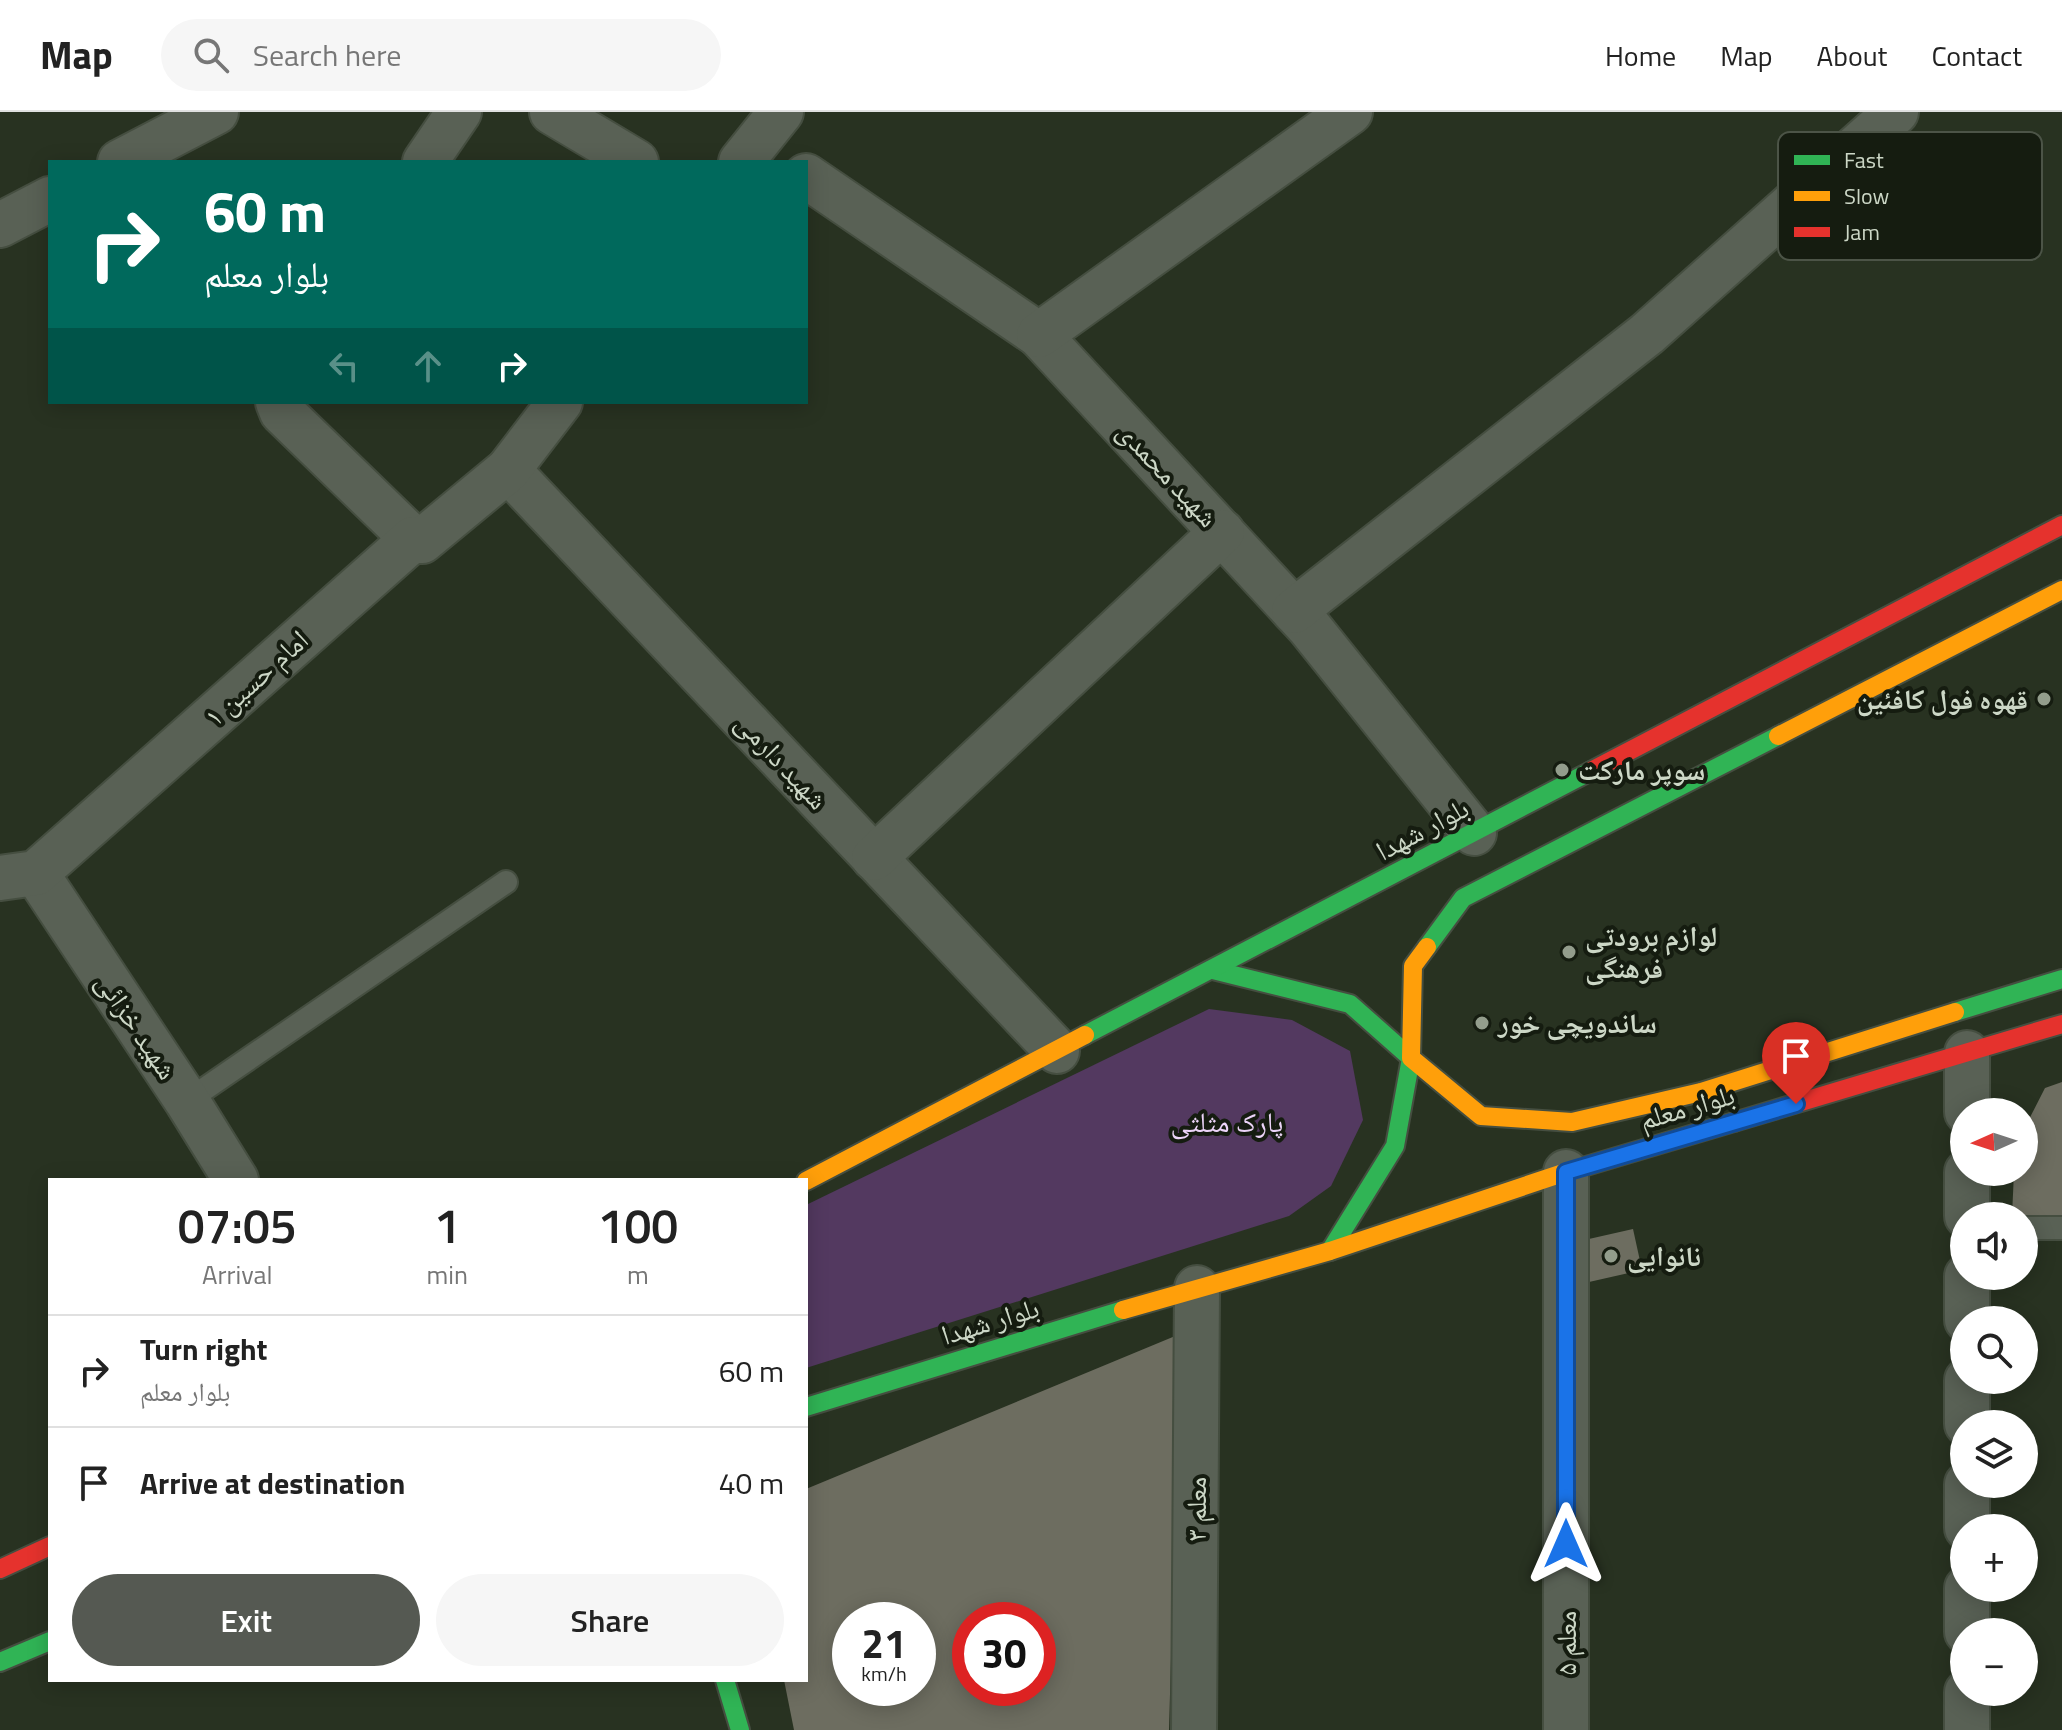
<!DOCTYPE html>
<meta charset="utf-8">
<style>
:root{--surface:#fff;--page:#f6f6f6;--text:#222;--muted:#767676;--line:#e0e0e0;--accent:#555952}
body{margin:0;font-family:"Titillium Web","Noto Naskh Arabic",sans-serif;background:var(--page);color:var(--text);height:100vh;display:flex;flex-direction:column;font-size:30px;white-space:nowrap}
*{box-sizing:border-box;margin:0}
p{font-size:26px;color:var(--muted)}
.icon{flex:none;width:44px;height:44px;fill:none;stroke:currentColor;stroke-width:2;stroke-linecap:round;stroke-linejoin:round}
.map{position:relative;flex:1;overflow:hidden}
.sheet{position:absolute;left:48px;top:1066px;width:760px;height:504px;display:flex;flex-direction:column;background:var(--surface);border-radius:0px;box-shadow:0 4px 20px #0003}
.sheet>*{flex:none}
.guide{position:absolute;left:48px;top:48px;width:760px;height:244px;border-radius:0px;box-shadow:0 4px 20px #0003;background:#00695c;color:#fff;overflow:hidden}
.needle{width:52px;rotate:267deg}
.tools{position:absolute;left:1950px;top:986px;display:grid;gap:16px}
.tools a{display:grid;place-items:center;width:88px;height:88px;border-radius:50%;background:var(--surface);box-shadow:0 4px 20px #0003;font-size:40px}
.speed{position:absolute;left:832px;top:1490px;display:flex;gap:16px;font-size:40px;font-weight:700;text-align:center}
.speed>*{display:grid;place-content:center;width:104px;height:104px;border-radius:50%;background:var(--surface);box-shadow:0 4px 20px #0003;line-height:1}
.speed small{font-size:20px;font-weight:400}
.speed .limit{border:12px solid #d22;background:#fff;color:#111}
.pin{position:absolute;display:grid;place-items:center;width:68px;height:68px;color:#fff;margin:-82px -34px;border-radius:50% 50% 50% 0;rotate:-45deg;box-shadow:0 0 8px #0007}
.pin .icon{rotate:45deg}
.me{position:absolute;width:88px;margin:-44px;rotate:0deg;stroke-linejoin:round;filter:drop-shadow(0 0 6px #0008)}
.turn{display:flex;align-items:center;gap:28px;height:168px;padding:0 24px;font-size:36px}
.turn .icon{width:104px;height:104px;stroke-width:2.5}
.turn b{display:block;font-size:56px;line-height:68px}
.lanes{display:flex;align-items:center;height:76px;padding:0 24px;background:#0003;justify-content:center;gap:40px;direction:ltr}
.lanes .off{opacity:.35}
.eta{display:flex;justify-content:space-evenly;align-items:center;height:136px;text-align:center}
.eta b{font-size:48px;font-weight:600;line-height:56px}
.action{display:flex;gap:16px;margin-top:auto;padding:16px 24px}
.action a{flex:1;height:92px;border-radius:48px;background:var(--accent);color:#fff;font-size:32px;font-weight:600;line-height:92px;text-align:center}
.action a+a{background:var(--page);color:var(--text)}
ul{padding:0;list-style:none}
li{display:flex;align-items:center;gap:24px;height:112px;padding:0 24px;border-top:2px solid var(--line)}
li div{flex:1}
li b{display:block;font-size:30px}
li em{font-style:normal}
header{display:flex;align-items:center;gap:48px;box-sizing:border-box;height:112px;padding:0 40px;background:var(--surface);border-bottom:2px solid var(--line)}
header strong{font-size:38px}
nav{display:flex;gap:44px;margin-inline-start:auto;font-size:28px}
.search{width:560px;height:72px;background:var(--page);display:flex;align-items:center;gap:20px;box-sizing:border-box;padding:0 28px;border-radius:44px;color:var(--muted);font-size:30px}
.map>svg:first-child{display:block}
.green{fill:#533960}
.building{fill:#6d6d60;fill-rule:evenodd}
.lines{fill:none;stroke-linecap:round;stroke-linejoin:round}
.lane-casing{stroke:#454e40;stroke-width:26}
.street-casing{stroke:#454e40;stroke-width:48}
.fast-casing{stroke:#454e40;stroke-width:22}
.slow-casing{stroke:#454e40;stroke-width:22}
.jam-casing{stroke:#454e40;stroke-width:22}
.lane{stroke:#596155;stroke-width:22}
.street{stroke:#596155;stroke-width:44}
.fast{stroke:#30b455;stroke-width:18}
.slow{stroke:#ff9f0a;stroke-width:18}
.jam{stroke:#e5322d;stroke-width:18}
.route-casing{stroke:#114b97;stroke-width:20}
.route{stroke:#1a73e8;stroke-width:14}
.poi-dot{fill:#939d8c;stroke:#151c10;stroke-width:3}
.labels{text-anchor:middle;stroke-width:8;stroke-linejoin:round;paint-order:stroke}
.street-label{font-size:28px;fill:#ccd7c6;stroke:#151c10}
.poi-label{font-size:28px;font-weight:bold;fill:#ccd7c6;stroke:#151c10;text-anchor:start}
.park-label{font-size:28px;fill:#ecd4f8;stroke:#151c10}
.key{fill:#151c10;stroke:#4c5447;stroke-width:2}
.key-label{font-size:22px;fill:#ccd7c6}
</style>
<header>
<strong>Map</strong>
<div class="search"><svg class="icon" aria-label="search" viewBox="0 0 24 24"><circle cx="10" cy="10" r="6"/><path d="M15 15l6 6"/></svg>Search here</div>
<nav><a>Home</a><a>Map</a><a>About</a><a>Contact</a></nav>
</header>
<div class="map">
<svg width="2062" height="1618" viewBox="0 0 2062 1618">
<rect width="100%" height="100%" fill="#283221"/>
<path class="green" d="M1209 897 1292 908 1350 939 1363 1008 1331 1074 1289 1104 806 1256V1093Z"/>
<g class="building">
<path d="M2062 970V1104H2012L2014 1060H2024V1017L2045 976Z"/>
<path d="M1633 1117 1642 1158 1589 1170 1580 1129Z"/>
<path d="M1180 1222 1169 1618H794L784 1568H806V1377ZM850 1508H918V1576H850ZM970 1508H1038V1576H970Z"/>
</g>
<g class="lines">
<defs>
<g id="lane">
<path d="M187 989 506 770"/>
<path d="M2024 1116H2062"/>
</g>
<g id="street">
<path d="M552 0 636 50"/>
<path d="M120 50 216 0"/>
<path d="M425 50 459 0"/>
<path d="M741 50 781 0"/>
<path d="M806 64 1039 223 1309 515 1474 721"/>
<path d="M0 113 50 87"/>
<path d="M1039 223 1350 0"/>
<path d="M278 290 282 300 413 427"/>
<path d="M508 358 1057 939"/>
<path d="M1294 499 1647 222 1896 0"/>
<path d="M874 746 1222 420"/>
<path d="M36 761 187 989 236 1068"/>
<path d="M0 766 36 761 413 427 422 429 508 358 560 290"/>
<path d="M1967 1000V941"/>
<path d="M1566 1060V1618"/>
<path d="M1967 1104V1060"/>
<path d="M1967 1164V1208"/>
<path d="M1967 1268V1312"/>
<path d="M1967 1372V1416"/>
<path d="M1967 1476V1520"/>
<path d="M1967 1580V1618"/>
<path d="M1194 1618 1197 1176"/>
</g>
<g id="fast">
<path d="M1427 835 1463 786 1778 624"/>
<path d="M1213 858 1350 892 1411 946 1395 1034 1330 1139"/>
<path d="M1955 900 2062 867"/>
<path d="M1085 923 1591 659"/>
<path d="M806 1295 1123 1198"/>
<path d="M0 1550 50 1529"/>
<path d="M725 1568 740 1618"/>
</g>
<g id="slow">
<path d="M1778 624 2062 478"/>
<path d="M1427 835 1413 854 1411 946 1481 1004 1572 1010 1701 980 1955 900"/>
<path d="M806 1069 1085 923"/>
<path d="M1123 1198 1330 1139 1566 1060 1734 1010"/>
</g>
<g id="jam">
<path d="M1591 659 2062 413"/>
<path d="M1734 1010 2062 912"/>
<path d="M0 1457 50 1434"/>
</g>
</defs>
<use href="#lane" class="lane-casing"/>
<use href="#street" class="street-casing"/>
<use href="#fast" class="fast-casing"/>
<use href="#slow" class="slow-casing"/>
<use href="#jam" class="jam-casing"/>
<use href="#lane" class="lane"/>
<use href="#street" class="street"/>
<use href="#fast" class="fast"/>
<use href="#slow" class="slow"/>
<use href="#jam" class="jam"/>
</g>
<g class="lines">
<defs>
<path id="route" d="M1566 1432V1060L1796 992"/>
</defs>
<use href="#route" class="route-casing"/>
<use href="#route" class="route"/>
</g>
<g class="poi-dot">
<circle cx="2044" cy="587" r="8"/>
<circle cx="1562" cy="658" r="8"/>
<circle cx="1569" cy="840" r="8"/>
<circle cx="1482" cy="911" r="8"/>
<circle cx="1611" cy="1144" r="8"/>
</g>
<g class="labels">
<g class="street-label">
<text transform="translate(1168 362) rotate(47)" y="10">شهید محمدی</text>
<text transform="translate(256 566) rotate(-42)" y="10">امام حسین ۱</text>
<text transform="translate(782 649) rotate(47)" y="10">شهید دارمی</text>
<text transform="translate(1422 717) rotate(-28)" y="10">بلوار شهدا</text>
<text transform="translate(137 914) rotate(56)" y="10">شهید خزائی</text>
<text transform="translate(1687 995) rotate(-16)" y="10">بلوار معلم</text>
<text transform="translate(990 1209) rotate(-17)" y="10">بلوار شهدا</text>
<text transform="translate(1196 1397) rotate(-90)" y="10">معلم ۳</text>
<text transform="translate(1566 1531) rotate(-90)" y="10">معلم ۵</text>
</g>
<g class="poi-label">
<text x="2028" y="597" text-anchor="end">قهوه فول کافئین</text>
<text x="1578" y="668">سوپر مارکت</text>
<text x="1585" y="834">لوازم برودتی<tspan x="1585" dy="32">فرهنگی</tspan></text>
<text x="1498" y="921">ساندویچی خور</text>
<text x="1627" y="1154">نانوایی</text>
</g>
<g class="park-label">
<text x="1227" y="1020">پارک مثلثی</text>
</g>
</g>
<rect x="1778" y="20" width="264" height="128" rx="12" class="key"/>
<rect x="1794" y="43" width="36" height="10" fill="#30b455"/>
<rect x="1794" y="79" width="36" height="10" fill="#ff9f0a"/>
<rect x="1794" y="115" width="36" height="10" fill="#e5322d"/>
<g class="key-label">
<text x="1844" y="56">Fast</text>
<text x="1844" y="92">Slow</text>
<text x="1844" y="128">Jam</text>
</g>
</svg>
<div class="tools">
<a><svg class="needle" viewBox="-14 -14 28 28"><path d="M0-13l5 13h-10z" fill="#e53935"/><path d="M0 13l5-13h-10z" fill="#767676"/></svg></a>
<a><svg class="icon" aria-label="sound" viewBox="0 0 24 24"><path d="M4 9h4l5-4v14l-5-4H4zM17 9q2 3 0 6"/></svg></a>
<a><svg class="icon" aria-label="search" viewBox="0 0 24 24"><circle cx="10" cy="10" r="6"/><path d="M15 15l6 6"/></svg></a>
<a><svg class="icon" aria-label="layers" viewBox="0 0 24 24"><path d="M12 4l9 5-9 5-9-5zM3 14l9 5 9-5"/></svg></a>
<a>+</a>
<a>−</a>
</div>
<div class="speed"><div>21<small>km/h</small></div><div class="limit">30</div></div>
<div class="pin" style="left:1796px;top:992px;background:#d93025"><svg class="icon" aria-label="arrive" viewBox="0 0 24 24"><path d="M6 21V4h12l-3 4 3 4H6"/></svg></div>
<svg class="me" style="left:1566px;top:1432px" viewBox="-20 -20 40 40"><path d="M0-17L14 15 0 8-14 15z" fill="#1a73e8" stroke="#fff" stroke-width="4"/></svg>
<div class="guide">
<div class="turn"><svg class="icon" aria-label="right" viewBox="0 0 24 24"><path d="M7 20v-9h11M14 6l5 5-5 5"/></svg><div><b>60 m</b>بلوار معلم</div></div>
<div class="lanes"><svg class="icon off" aria-label="left" viewBox="0 0 24 24"><path d="M17 20v-9H6M10 6l-5 5 5 5"/></svg><svg class="icon off" aria-label="ahead" viewBox="0 0 24 24"><path d="M12 20V5M6 11l6-6 6 6"/></svg><svg class="icon" aria-label="right" viewBox="0 0 24 24"><path d="M7 20v-9h11M14 6l5 5-5 5"/></svg></div>
</div>
<section class="sheet">
<div class="eta">
<div><b>07:05</b><p>Arrival</p></div>
<div><b>1</b><p>min</p></div>
<div><b>100</b><p>m</p></div>
</div>
<ul>
<li><svg class="icon" aria-label="right" viewBox="0 0 24 24"><path d="M7 20v-9h11M14 6l5 5-5 5"/></svg><div><b>Turn right</b><p>بلوار معلم</p></div><em>60 m</em></li>
<li><svg class="icon" aria-label="arrive" viewBox="0 0 24 24"><path d="M6 21V4h12l-3 4 3 4H6"/></svg><div><b>Arrive at destination</b></div><em>40 m</em></li>
</ul>
<div class="action"><a>Exit</a><a>Share</a></div>
</section>
</div>
